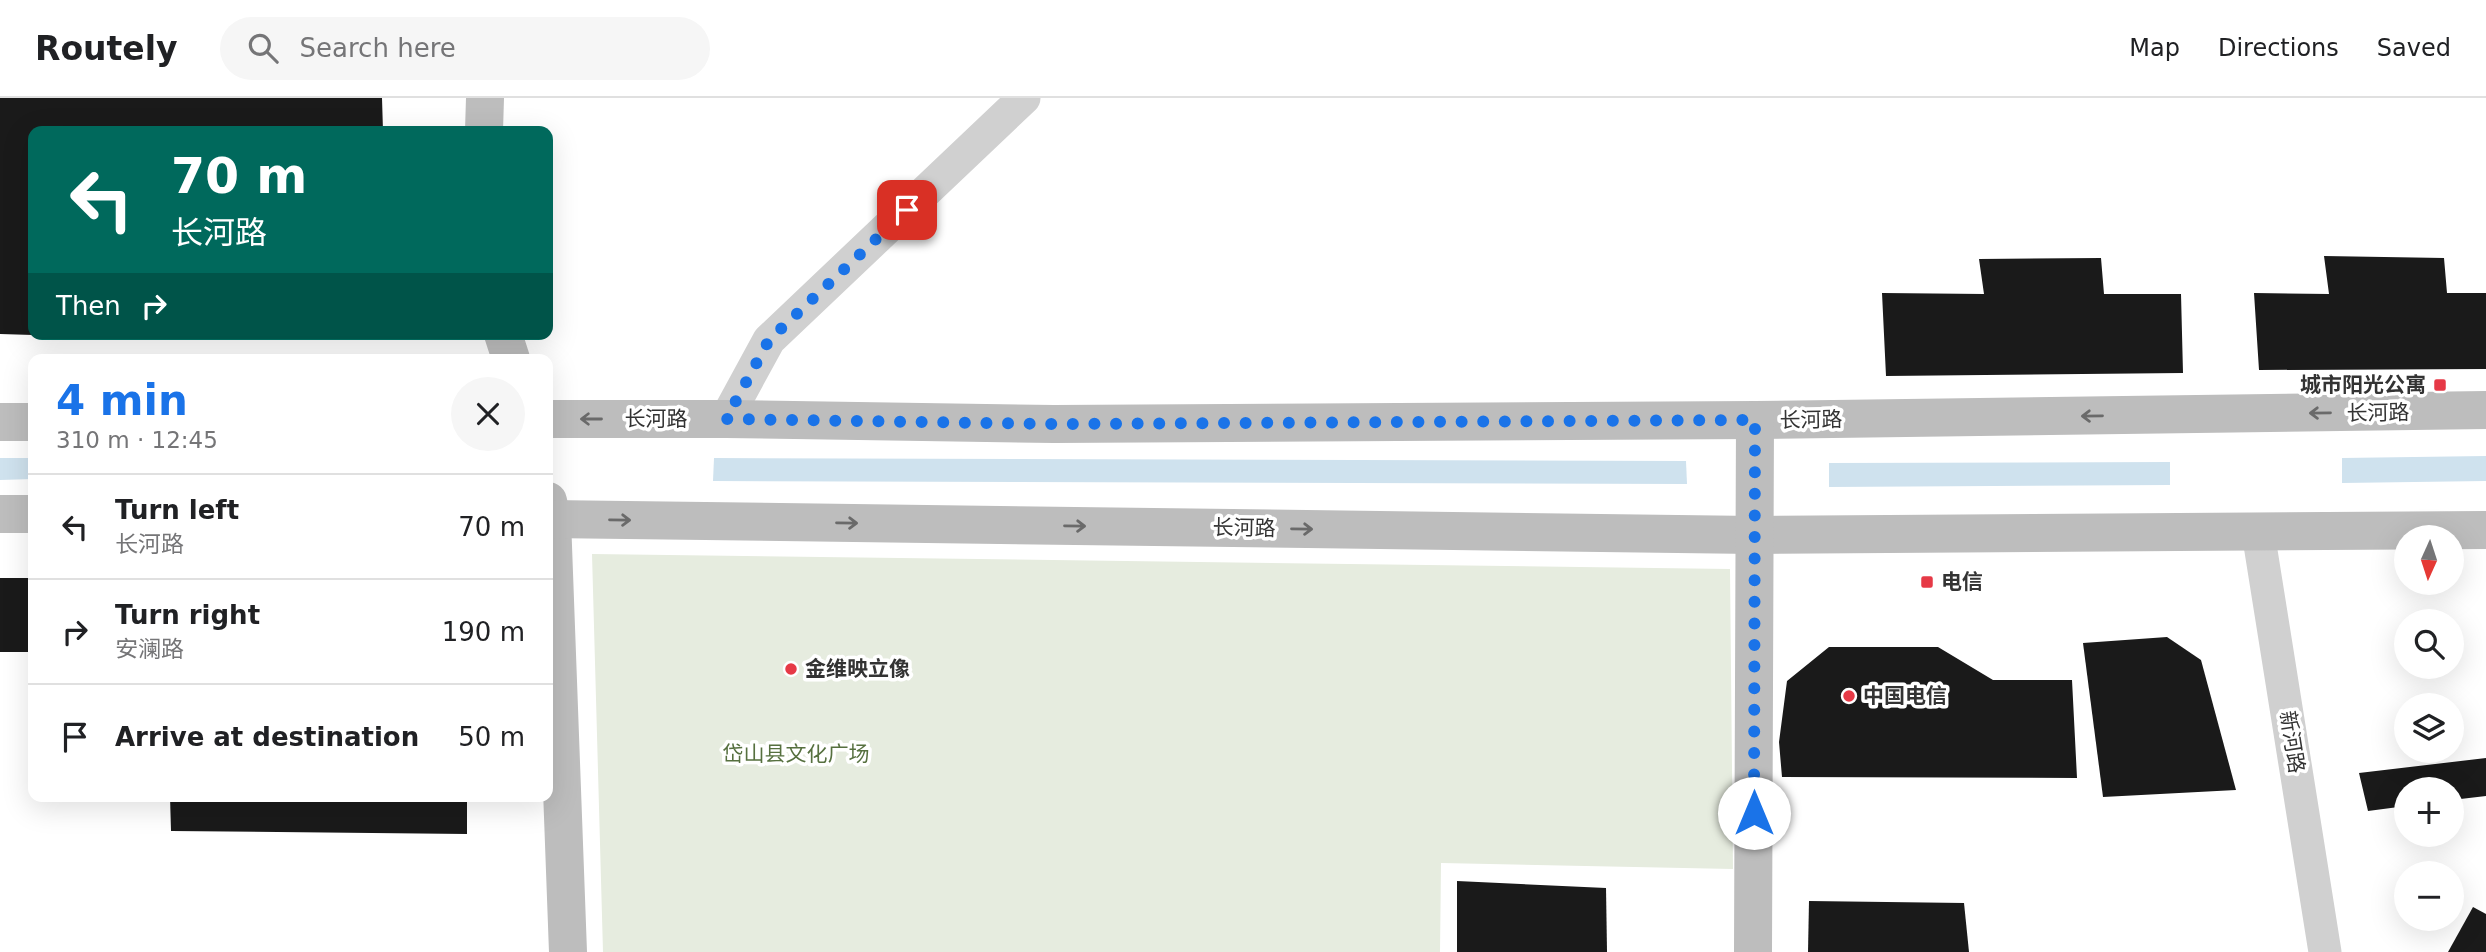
<!DOCTYPE html>
<meta charset="utf-8">
<style>
:root{--surface:#fff;--page:#f6f6f6;--text:#202124;--muted:#757577;--line:#e0e0e0;--accent:#1a73e8}
body{margin:0;font-family:"DejaVu Sans","Noto Sans SC",sans-serif;background:var(--page);color:var(--text);height:100vh;display:flex;flex-direction:column;font-size:26px;white-space:nowrap}
*{box-sizing:border-box;margin:0}
p{font-size:23px;color:var(--muted)}
.icon{flex:none;width:38px;height:38px;fill:none;stroke:currentColor;stroke-width:2;stroke-linecap:round;stroke-linejoin:round}
.map{position:relative;flex:1;overflow:hidden}
.sheet{position:absolute;left:28px;top:256px;width:525px;height:448px;display:flex;flex-direction:column;background:var(--surface);border-radius:14px;box-shadow:0 7px 28px #0002}
.sheet>*{flex:none}
.banner{position:absolute;left:28px;top:28px;width:525px;height:214px;border-radius:14px;box-shadow:0 7px 28px #0002;background:#00695c;color:#fff;overflow:hidden}
.needle{width:46px;rotate:183deg}
.tools{position:absolute;left:2394px;top:427px;display:grid;gap:14px}
.tools a{display:grid;place-items:center;width:70px;height:70px;border-radius:50%;background:var(--surface);box-shadow:0 7px 28px #0002;font-size:35px}
.pin{position:absolute;display:grid;place-items:center;width:60px;height:60px;color:#fff;margin:-30px;border-radius:14px;box-shadow:0 4px 10px #0006}
.me{position:absolute;width:77px;margin:-38px;rotate:0deg;stroke-linejoin:round;filter:drop-shadow(0 0 5px #0008)}
.turn{display:flex;align-items:center;gap:24px;height:147px;padding:0 28px;font-size:32px}
.turn .icon{width:91px;height:91px;stroke-width:2.5}
.turn b{display:block;font-size:49px;line-height:60px}
.then{display:flex;align-items:center;height:66px;padding:0 28px;background:#0003;gap:14px;font-size:26px}
.round{display:grid;place-items:center;flex:none;width:74px;height:74px;border-radius:37px;background:var(--page)}
.head{display:flex;align-items:center;justify-content:space-between;height:119px;padding:0 28px}
h1{font-size:42px;font-weight:700;line-height:52px;color:var(--accent)}
ul{padding:0;list-style:none}
li{display:flex;align-items:center;gap:21px;height:105px;padding:0 28px;border-top:2px solid var(--line)}
li div{flex:1}
li b{display:block;font-size:26px}
li em{font-style:normal}
header{display:flex;align-items:center;gap:42px;box-sizing:border-box;height:98px;padding:0 35px;background:var(--surface);border-bottom:2px solid var(--line)}
header strong{font-size:33px}
nav{display:flex;gap:38px;margin-inline-start:auto;font-size:24px}
.search{width:490px;height:63px;background:var(--page);display:flex;align-items:center;gap:18px;box-sizing:border-box;padding:0 24px;border-radius:38px;color:var(--muted);font-size:26px}
.map>svg:first-child{display:block}
.green{fill:#e6ecdf}
.water{fill:#cfe2ee}
.building{fill:#1a1a1a}
.lines{fill:none;stroke-linecap:round;stroke-linejoin:round}
.street{stroke:#d0d0d0;stroke-width:33}
.secondary{stroke:#bdbdbd;stroke-width:38}
.oneway{stroke:#6a6a6a}
.route{stroke:#1a73e8;stroke-width:12;stroke-dasharray:0 21.6}
.poi-dot{fill:#e63946;stroke:#fff;stroke-width:2.5}
.labels{text-anchor:middle;stroke-width:7;stroke-linejoin:round;paint-order:stroke}
.poi-label{font-size:21px;font-weight:bold;fill:#333;stroke:#fff;text-anchor:start}
.street-label{font-size:21px;fill:#333;stroke:#fff}
.park-label{font-size:21px;fill:#56703f;stroke:#fff}
</style>
<header>
<strong>Routely</strong>
<div class="search"><svg class="icon" aria-label="search" viewBox="0 0 24 24"><circle cx="10" cy="10" r="6"/><path d="M15 15l6 6"/></svg>Search here</div>
<nav><a>Map</a><a>Directions</a><a>Saved</a></nav>
</header>
<div class="map">
<svg width="2486" height="854" viewBox="0 0 2486 854">
<rect width="100%" height="100%" fill="#fff"/>
<path class="green" d="M592 456 1730 471 1733 771 1441 765 1440 854H603Z"/>
<g class="water">
<path d="M2486 358V383L2342 385V360Z"/>
<path d="M0 360H33V381L0 382Z"/>
<path d="M714 360 1686 363 1687 386 713 383Z"/>
<path d="M2170 364V387L1829 389V365Z"/>
</g>
<g class="building">
<path d="M0 0H382L383 33H33V237L0 236Z"/>
<path d="M2324 158 2444 160 2447 195H2486V271L2259 272 2254 195 2329 196Z"/>
<path d="M2101 160 2104 196H2181L2183 275 1886 278 1882 195 1984 196 1979 161Z"/>
<path d="M133 236H260V241L133 239Z"/>
<rect x="0" y="480" width="33" height="74"/>
<path d="M2167 539 2201 562 2236 692 2103 699 2083 545Z"/>
<path d="M1829 549H1938L1993 582H2072L2077 680 1782 679 1779 644 1787 583Z"/>
<path d="M2486 660V698L2452 702V691H2406V708L2368 713 2359 675Z"/>
<path d="M170 698H467V736L171 733Z"/>
<path d="M1457 783 1606 790 1607 854H1457Z"/>
<path d="M1809 803 1964 805 1969 854H1808Z"/>
<path d="M2473 809 2486 816V854H2448Z"/>
</g>
<g class="lines">
<g class="street">
<path d="M726 321 769 242 1024 0"/>
<path d="M2258 434 2325 854"/>
</g>
<g class="secondary">
<path d="M484 33 485 0"/>
<path d="M503 236 511 261"/>
<path d="M548 321H726L1054 326 1755 322 2486 312"/>
<path d="M0 324H33"/>
<path d="M548 403 552 421 568 854"/>
<path d="M0 416H33"/>
<path d="M548 421 1754 437 2486 432"/>
<path d="M1753 854 1755 322"/>
</g>
</g>
<defs><path id="oneway-shaft" d="M-6 0H5M1.5-3L5.5 0L1.5 3" fill="none" stroke-width="1.6" stroke-linecap="round" stroke-linejoin="round" transform="scale(1.75)"/></defs>
<g class="oneway">
<use href="#oneway-shaft" transform="translate(2320 315) rotate(179)"/>
<use href="#oneway-shaft" transform="translate(2092 318) rotate(179)"/>
<use href="#oneway-shaft" transform="translate(591 321) rotate(180)"/>
<use href="#oneway-shaft" transform="translate(620 422) rotate(1)"/>
<use href="#oneway-shaft" transform="translate(847 425) rotate(1)"/>
<use href="#oneway-shaft" transform="translate(1075 428) rotate(1)"/>
<use href="#oneway-shaft" transform="translate(1302 431) rotate(1)"/>
</g>
<g class="lines">
<path class="route" d="M907 112 769 242 726 321 1054 326 1755 322 1754 715"/>
</g>
<g class="poi-dot">
<rect x="2433" y="280" width="14" height="14" rx="3.5"/>
<rect x="1920" y="477" width="14" height="14" rx="3.5"/>
<circle cx="791" cy="571" r="7"/>
<circle cx="1849" cy="598" r="7"/>
</g>
<g class="labels">
<g class="poi-label">
<text x="2426" y="294" text-anchor="end">城市阳光公寓</text>
<text x="1941" y="491">电信</text>
<text x="805" y="578">金维映立像</text>
<text x="1863" y="605">中国电信</text>
</g>
<g class="street-label">
<text transform="translate(2378 315) rotate(-1)" y="7">长河路</text>
<text x="656" y="328">长河路</text>
<text transform="translate(1811 322) rotate(-1)" y="7">长河路</text>
<text transform="translate(1244 430) rotate(1)" y="7">长河路</text>
<text transform="translate(2292 644) rotate(81)" y="7">新河路</text>
</g>
<g class="park-label">
<text x="796" y="663">岱山县文化广场</text>
</g>
</g>
</svg>
<div class="tools">
<a><svg class="needle" viewBox="-14 -14 28 28"><path d="M0-13l5 13h-10z" fill="#e53935"/><path d="M0 13l5-13h-10z" fill="#757577"/></svg></a>
<a><svg class="icon" aria-label="search" viewBox="0 0 24 24"><circle cx="10" cy="10" r="6"/><path d="M15 15l6 6"/></svg></a>
<a><svg class="icon" aria-label="layers" viewBox="0 0 24 24"><path d="M12 4l9 5-9 5-9-5zM3 14l9 5 9-5"/></svg></a>
<a>+</a>
<a>−</a>
</div>
<div class="pin" style="left:907px;top:112px;background:#d93025"><svg class="icon" aria-label="arrive" viewBox="0 0 24 24"><path d="M6 21V4h12l-3 4 3 4H6"/></svg></div>
<svg class="me" style="left:1754px;top:715px" viewBox="-20 -20 40 40"><circle r="19" fill="#fff"/><path d="M0-13L10 11 0 6-10 11z" fill="#1a73e8"/></svg>
<div class="banner">
<div class="turn"><svg class="icon" aria-label="left" viewBox="0 0 24 24"><path d="M17 20v-9H6M10 6l-5 5 5 5"/></svg><div><b>70 m</b>长河路</div></div>
<div class="then">Then<svg class="icon" aria-label="right" viewBox="0 0 24 24"><path d="M7 20v-9h11M14 6l5 5-5 5"/></svg></div>
</div>
<section class="sheet">
<div class="head"><div><h1>4 min</h1><p>310 m · 12:45</p></div><a class="round"><svg class="icon" aria-label="close" viewBox="0 0 24 24"><path d="M6 6l12 12M18 6L6 18"/></svg></a></div>
<ul>
<li><svg class="icon" aria-label="left" viewBox="0 0 24 24"><path d="M17 20v-9H6M10 6l-5 5 5 5"/></svg><div><b>Turn left</b><p>长河路</p></div><em>70 m</em></li>
<li><svg class="icon" aria-label="right" viewBox="0 0 24 24"><path d="M7 20v-9h11M14 6l5 5-5 5"/></svg><div><b>Turn right</b><p>安澜路</p></div><em>190 m</em></li>
<li><svg class="icon" aria-label="arrive" viewBox="0 0 24 24"><path d="M6 21V4h12l-3 4 3 4H6"/></svg><div><b>Arrive at destination</b></div><em>50 m</em></li>
</ul>
</section>
</div>
